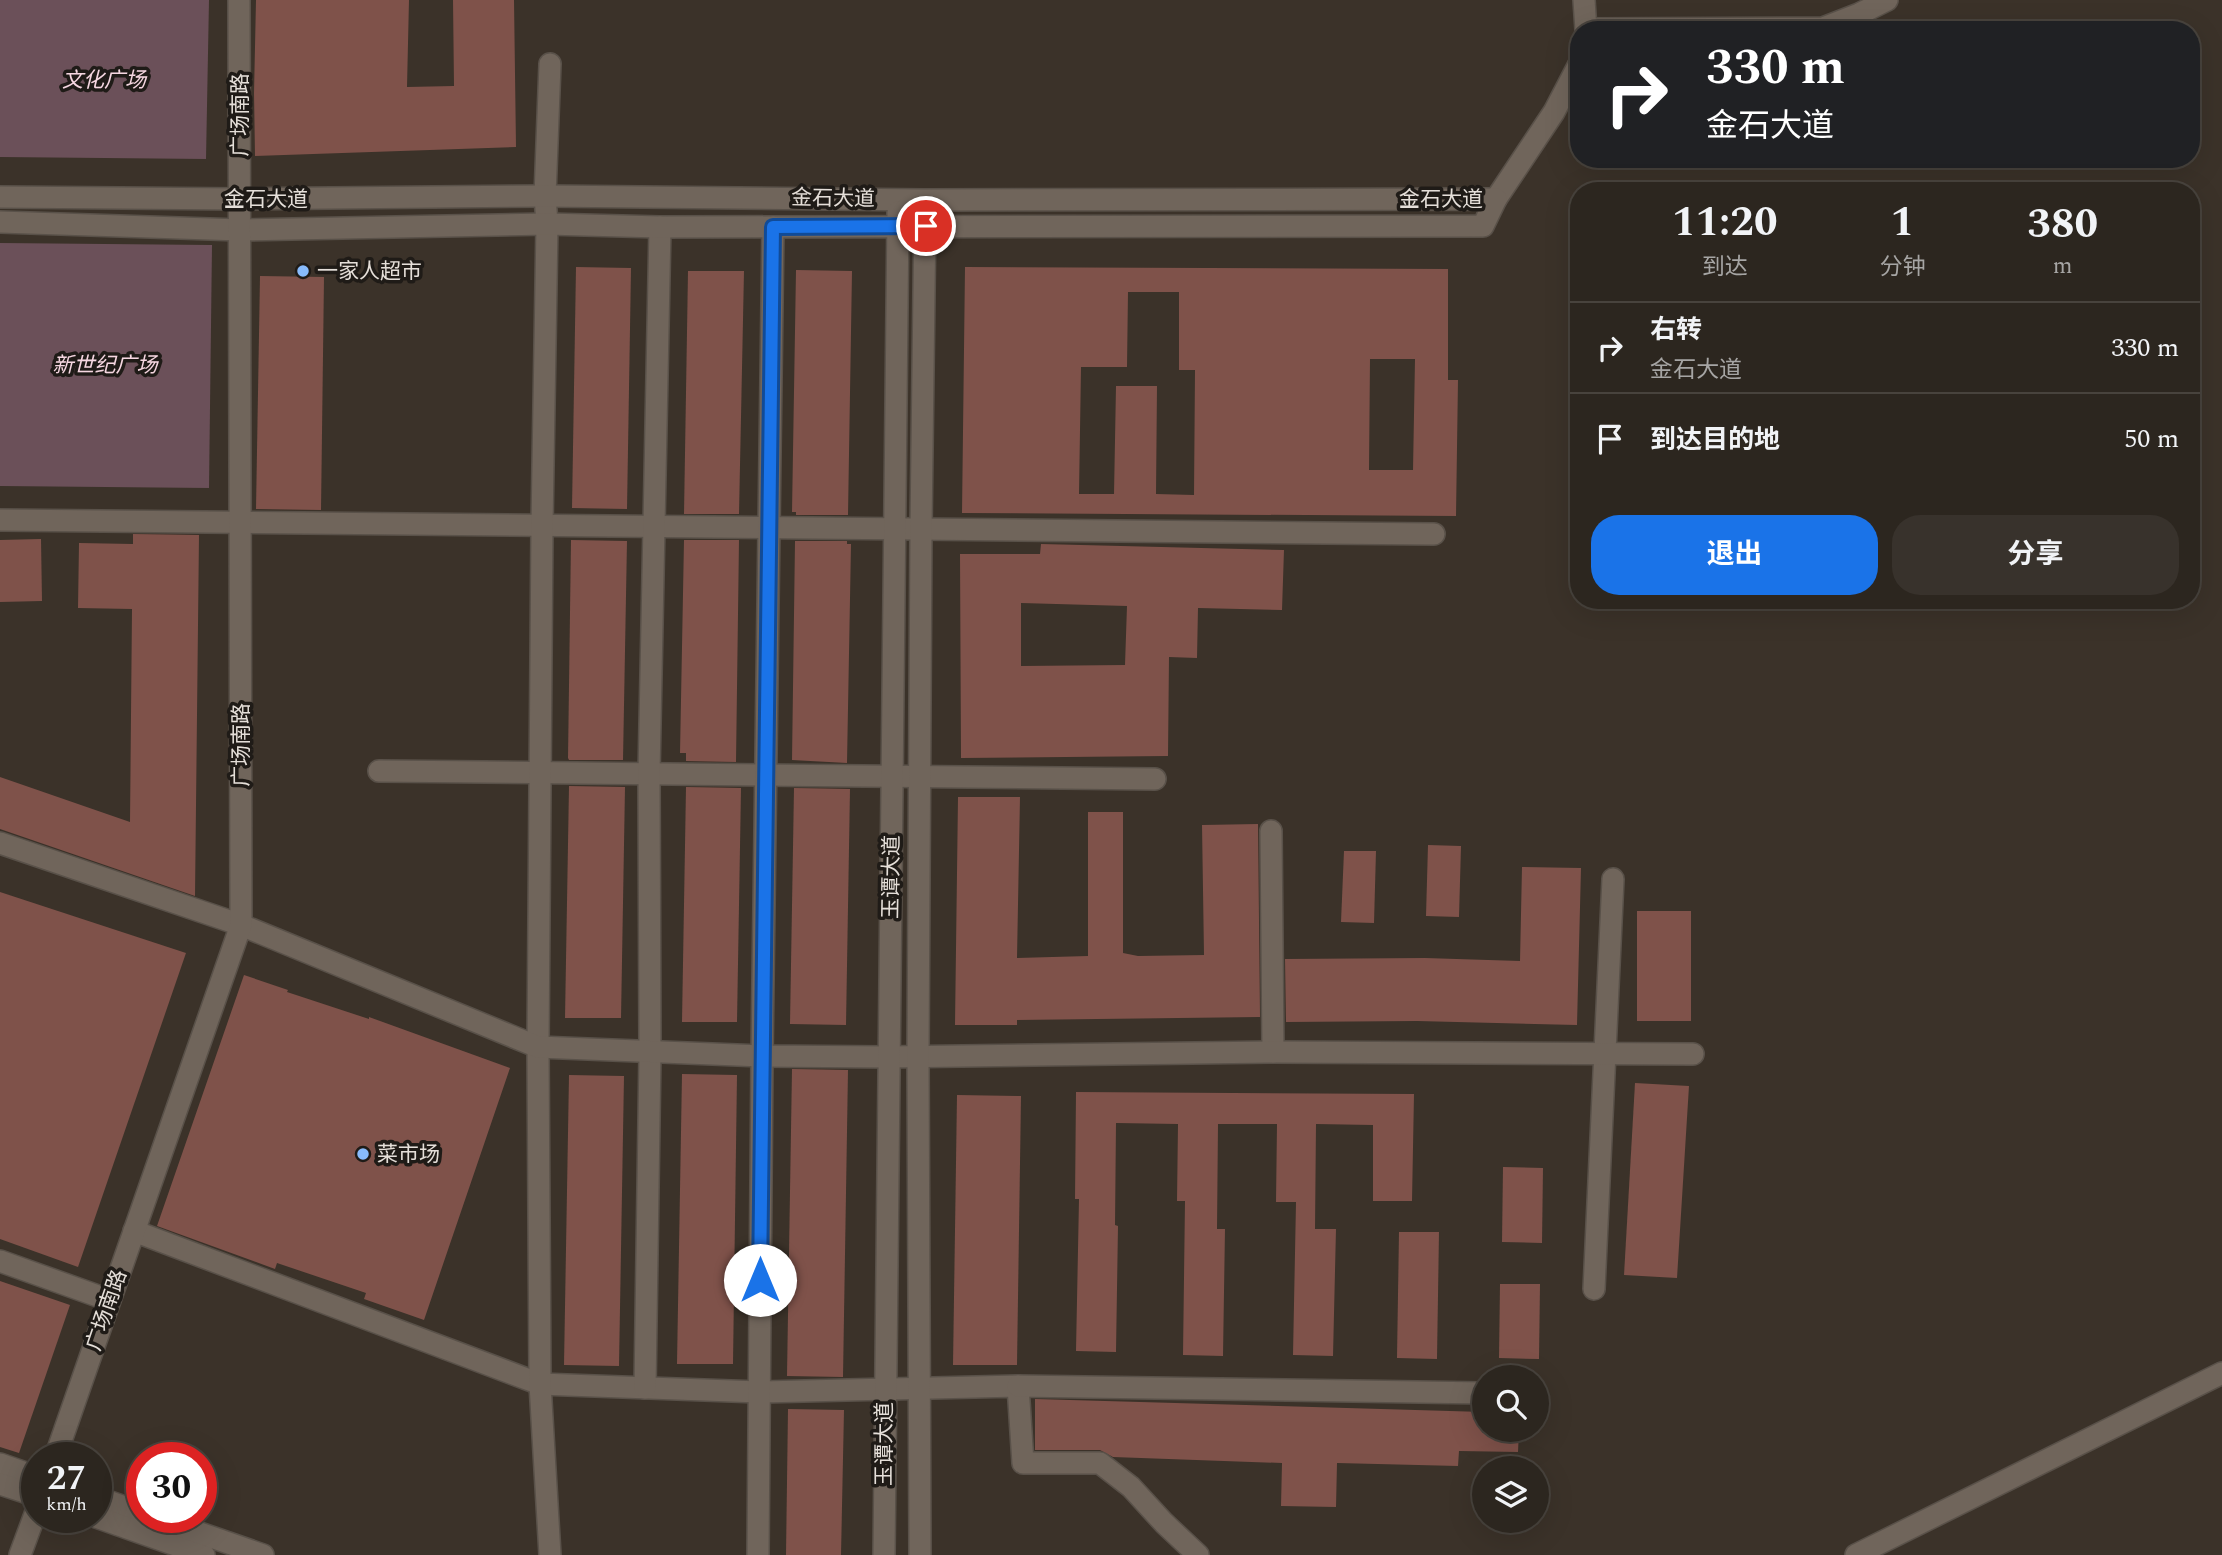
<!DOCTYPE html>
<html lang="zh">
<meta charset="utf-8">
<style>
:root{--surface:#2c261f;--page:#38322c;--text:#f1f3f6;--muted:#a6a5a4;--line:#48433d;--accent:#1a73e8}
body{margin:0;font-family:Spectral,"Noto Sans SC",serif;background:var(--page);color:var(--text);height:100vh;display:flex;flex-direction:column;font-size:26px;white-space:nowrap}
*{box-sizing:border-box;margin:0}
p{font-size:23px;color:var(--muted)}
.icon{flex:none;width:38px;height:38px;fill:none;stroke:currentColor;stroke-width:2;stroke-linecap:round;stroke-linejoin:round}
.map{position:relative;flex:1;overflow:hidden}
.sheet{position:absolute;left:1570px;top:182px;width:630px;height:427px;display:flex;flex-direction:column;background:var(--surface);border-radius:28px;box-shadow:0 7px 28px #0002,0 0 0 2px var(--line)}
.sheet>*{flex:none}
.guide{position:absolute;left:1570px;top:21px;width:630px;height:147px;border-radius:28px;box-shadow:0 7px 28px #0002,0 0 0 2px var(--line);background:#202124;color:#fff;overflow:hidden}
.controls{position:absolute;left:1472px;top:1365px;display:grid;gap:14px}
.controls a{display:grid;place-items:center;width:77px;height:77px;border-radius:50%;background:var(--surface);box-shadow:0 7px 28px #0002,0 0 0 2px var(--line);font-size:35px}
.speed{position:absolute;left:21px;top:1442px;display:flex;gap:14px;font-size:35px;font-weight:700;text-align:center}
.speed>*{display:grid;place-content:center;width:91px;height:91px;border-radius:50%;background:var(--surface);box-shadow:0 7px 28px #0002,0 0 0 2px var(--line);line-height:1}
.speed small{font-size:18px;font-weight:400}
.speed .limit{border:10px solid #d22;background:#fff;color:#111}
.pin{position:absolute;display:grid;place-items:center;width:60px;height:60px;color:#fff;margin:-30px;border:4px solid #fff;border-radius:50%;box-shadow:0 2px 7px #0007}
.me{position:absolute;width:77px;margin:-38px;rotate:0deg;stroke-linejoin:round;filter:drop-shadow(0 0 5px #0008)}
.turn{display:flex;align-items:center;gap:24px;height:147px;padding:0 21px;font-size:32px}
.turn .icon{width:91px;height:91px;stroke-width:2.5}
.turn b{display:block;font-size:49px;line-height:60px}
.eta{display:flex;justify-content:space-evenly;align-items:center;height:119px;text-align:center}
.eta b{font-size:42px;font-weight:700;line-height:49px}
.primary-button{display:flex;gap:14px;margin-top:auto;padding:14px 21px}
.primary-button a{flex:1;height:80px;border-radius:28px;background:var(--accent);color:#fff;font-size:28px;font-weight:700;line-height:80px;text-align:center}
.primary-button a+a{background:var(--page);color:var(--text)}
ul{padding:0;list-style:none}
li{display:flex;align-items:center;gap:21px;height:91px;padding:0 21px;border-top:2px solid var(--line)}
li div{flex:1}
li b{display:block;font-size:26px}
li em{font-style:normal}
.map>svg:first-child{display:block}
.green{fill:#6b5059}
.building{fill:#7f524a;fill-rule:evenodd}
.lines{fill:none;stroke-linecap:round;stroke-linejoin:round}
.street-casing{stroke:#595149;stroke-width:24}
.secondary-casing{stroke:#595149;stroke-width:24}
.street{stroke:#70655b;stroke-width:21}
.secondary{stroke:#70655b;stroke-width:21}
.route-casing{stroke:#114b97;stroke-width:18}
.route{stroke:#1a73e8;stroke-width:12}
.poi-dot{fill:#88bbfc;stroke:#1f1b17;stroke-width:2.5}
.labels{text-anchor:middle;stroke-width:7;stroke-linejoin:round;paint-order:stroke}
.park-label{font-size:21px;font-style:italic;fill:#f6d7e1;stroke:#1f1b17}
.street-label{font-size:21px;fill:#e5dfd9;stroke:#1f1b17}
.poi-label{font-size:21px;fill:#e5dfd9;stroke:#1f1b17;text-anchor:start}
</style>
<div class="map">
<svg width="2222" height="1555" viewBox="0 0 2222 1555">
<rect width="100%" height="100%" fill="#3b3229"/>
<g class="green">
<path d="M0 0H209L206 159 0 157Z"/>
<path d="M0 243 212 245 209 488 0 486Z"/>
</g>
<g class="building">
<path d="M256 0H409L407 87 454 86 453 0H514L516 147 255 156 254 93Z"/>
<path d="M576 267 631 268 627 509 572 508Z"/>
<path d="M965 267 1448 269V380H1458L1456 516 962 513ZM1128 292H1179V370H1195L1194 495 1156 494 1157 386H1116L1114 494H1079L1081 367H1127ZM1370 359H1415L1413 470H1369Z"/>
<path d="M796 270 852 271 848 515H796V512H792Z"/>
<path d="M688 271H744L739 514H684Z"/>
<path d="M260 276 324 277 321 510 256 509Z"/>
<path d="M133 534 199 535 195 896 0 829V777L130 822 132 609 78 608 79 543 133 544Z"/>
<path d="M41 539 42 601 0 602V540Z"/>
<path d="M571 540 627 541 623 760H569L568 758Z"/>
<path d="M684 540H739L736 762 686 761V753H680Z"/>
<path d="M795 541H847V544H851L847 763 792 760Z"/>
<path d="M1041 544 1284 550 1282 610 1198 608 1197 658 1169 657 1168 756 961 758 960 554H1040ZM1021 603 1127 606 1125 665 1021 666Z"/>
<path d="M569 786 625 787 621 1018H565Z"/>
<path d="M686 787 741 788 737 1022H682Z"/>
<path d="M794 788 850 789 846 1025 790 1024Z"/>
<path d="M958 797H1020L1017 958 1088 956V812H1123V953L1138 956 1204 955 1202 825 1258 824 1260 1017 1017 1020V1025H955Z"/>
<path d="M1428 845 1461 846 1459 917 1426 916Z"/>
<path d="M1344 851H1376L1374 923 1341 922Z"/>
<path d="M1522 867 1581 868 1577 1025 1417 1021 1286 1022 1285 959 1425 958 1520 961Z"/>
<path d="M0 892 186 953 78 1267 0 1239Z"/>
<rect x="1637" y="911" width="54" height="110"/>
<path d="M244 975 288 990 287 992 369 1019V1017L510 1068 424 1320 364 1299 366 1293 277 1263 275 1269 157 1226Z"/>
<path d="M792 1069 848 1070 843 1377 787 1376Z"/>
<path d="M682 1074 737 1075 733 1364H677Z"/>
<path d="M569 1075 624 1076 619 1366 564 1365Z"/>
<path d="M1635 1083 1689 1086 1677 1278 1624 1275Z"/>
<path d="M1076 1092 1414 1094 1412 1201H1373V1125L1316 1124 1315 1229H1336L1333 1356 1293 1355 1296 1202H1276L1277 1124H1218L1217 1229H1225L1223 1356 1183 1355 1185 1201H1177L1178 1124 1116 1123 1115 1225 1118 1226 1116 1352 1076 1351 1079 1199H1075Z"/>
<path d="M957 1095 1021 1096 1017 1365H953Z"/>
<path d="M1503 1167 1543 1168 1542 1243 1502 1242Z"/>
<path d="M1399 1232H1439L1437 1359 1397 1358Z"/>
<path d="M0 1281 70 1305 19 1453 0 1447Z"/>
<path d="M1500 1284H1540L1539 1359 1499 1358Z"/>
<path d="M1035 1399 1484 1412V1430H1519L1518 1452 1459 1451 1458 1466 1337 1463 1336 1507 1281 1506 1282 1463 1113 1457 1100 1450H1035Z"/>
<path d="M788 1409 844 1410 841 1555H786Z"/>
</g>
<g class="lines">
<defs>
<g id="street">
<path d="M1584 0 1586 30"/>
<path d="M1586 29 1823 28 1859 14 1887 0"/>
<path d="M1496 199 1554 112 1578 66"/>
<path d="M0 520 1434 534"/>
<path d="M379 771 1155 779"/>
<path d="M1271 831 1273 1052"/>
<path d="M134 1231 540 1384 759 1392 1018 1386 1023 1463H1100L1131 1487 1164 1523 1198 1555"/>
<path d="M0 1261 109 1300"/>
<path d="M1594 1289 1613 879"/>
<path d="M1018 1386 1484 1393"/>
<path d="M645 1388 650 1053 649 774 660 227"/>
<path d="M20 1555 37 1509"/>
<path d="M550 1555 540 1384 538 1047 542 526 547 224 545 196 550 64"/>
<path d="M758 1555 762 1056 773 227"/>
</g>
<g id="secondary">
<path d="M0 197 241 199 545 196 925 200 1496 199 1483 226 660 227 547 224 240 230 0 222"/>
<path d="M0 843 241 925 538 1047 762 1056 888 1057 1273 1052 1693 1054"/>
<path d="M55 1458 241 925 239 0"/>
<path d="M0 1464 37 1477"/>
<path d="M0 1484 37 1496"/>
<path d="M96 1497 142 1513"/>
<path d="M96 1517 204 1555"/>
<path d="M154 1517 263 1555"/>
<path d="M884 1555 898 212"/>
<path d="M920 1555 918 1056 921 529 925 213"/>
<path d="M1856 1555 2222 1373"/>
</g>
</defs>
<use href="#street" class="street-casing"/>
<use href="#secondary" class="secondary-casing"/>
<use href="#street" class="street"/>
<use href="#secondary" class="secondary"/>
</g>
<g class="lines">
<defs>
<path id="route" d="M760 1280 773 227 926 226"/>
</defs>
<use href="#route" class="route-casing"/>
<use href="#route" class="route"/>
</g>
<g class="poi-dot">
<circle cx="303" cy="271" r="7"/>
<circle cx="363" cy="1154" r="7"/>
</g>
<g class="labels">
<g class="park-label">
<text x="104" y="87">文化广场</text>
<text x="105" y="372">新世纪广场</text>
</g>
<g class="street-label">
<text transform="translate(240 115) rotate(-90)" y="7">广场南路</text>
<text transform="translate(833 198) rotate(1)" y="7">金石大道</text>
<text x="266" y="206">金石大道</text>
<text x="1441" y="206">金石大道</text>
<text transform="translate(241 745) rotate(-90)" y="7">广场南路</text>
<text transform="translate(891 877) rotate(-89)" y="7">玉谭大道</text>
<text transform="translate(106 1310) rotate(-71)" y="7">广场南路</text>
<text transform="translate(884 1444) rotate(-90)" y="7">玉谭大道</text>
</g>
<g class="poi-label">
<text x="317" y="278">一家人超市</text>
<text x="377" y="1161">菜市场</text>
</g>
</g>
</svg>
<div class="controls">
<a><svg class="icon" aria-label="search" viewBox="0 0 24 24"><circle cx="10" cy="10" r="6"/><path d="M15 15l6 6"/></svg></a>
<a><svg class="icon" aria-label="layers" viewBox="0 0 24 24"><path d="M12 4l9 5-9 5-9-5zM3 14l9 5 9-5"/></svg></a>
</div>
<div class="speed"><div>27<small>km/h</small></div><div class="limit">30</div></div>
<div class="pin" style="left:926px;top:226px;background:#d93025"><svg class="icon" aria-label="arrive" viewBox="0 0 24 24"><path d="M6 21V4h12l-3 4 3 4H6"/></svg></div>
<svg class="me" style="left:760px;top:1280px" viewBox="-20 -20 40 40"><circle r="19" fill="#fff"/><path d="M0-13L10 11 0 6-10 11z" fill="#1a73e8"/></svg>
<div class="guide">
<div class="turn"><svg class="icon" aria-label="right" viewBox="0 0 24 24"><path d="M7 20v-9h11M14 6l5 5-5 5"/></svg><div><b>330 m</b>金石大道</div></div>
</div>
<section class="sheet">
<div class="eta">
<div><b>11:20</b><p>到达</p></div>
<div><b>1</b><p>分钟</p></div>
<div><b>380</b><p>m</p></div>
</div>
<ul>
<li><svg class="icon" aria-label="right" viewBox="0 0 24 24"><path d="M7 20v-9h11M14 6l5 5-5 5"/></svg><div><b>右转</b><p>金石大道</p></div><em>330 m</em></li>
<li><svg class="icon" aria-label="arrive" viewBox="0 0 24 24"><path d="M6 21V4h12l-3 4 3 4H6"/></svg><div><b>到达目的地</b></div><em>50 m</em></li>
</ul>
<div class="primary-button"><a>退出</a><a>分享</a></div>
</section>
</div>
